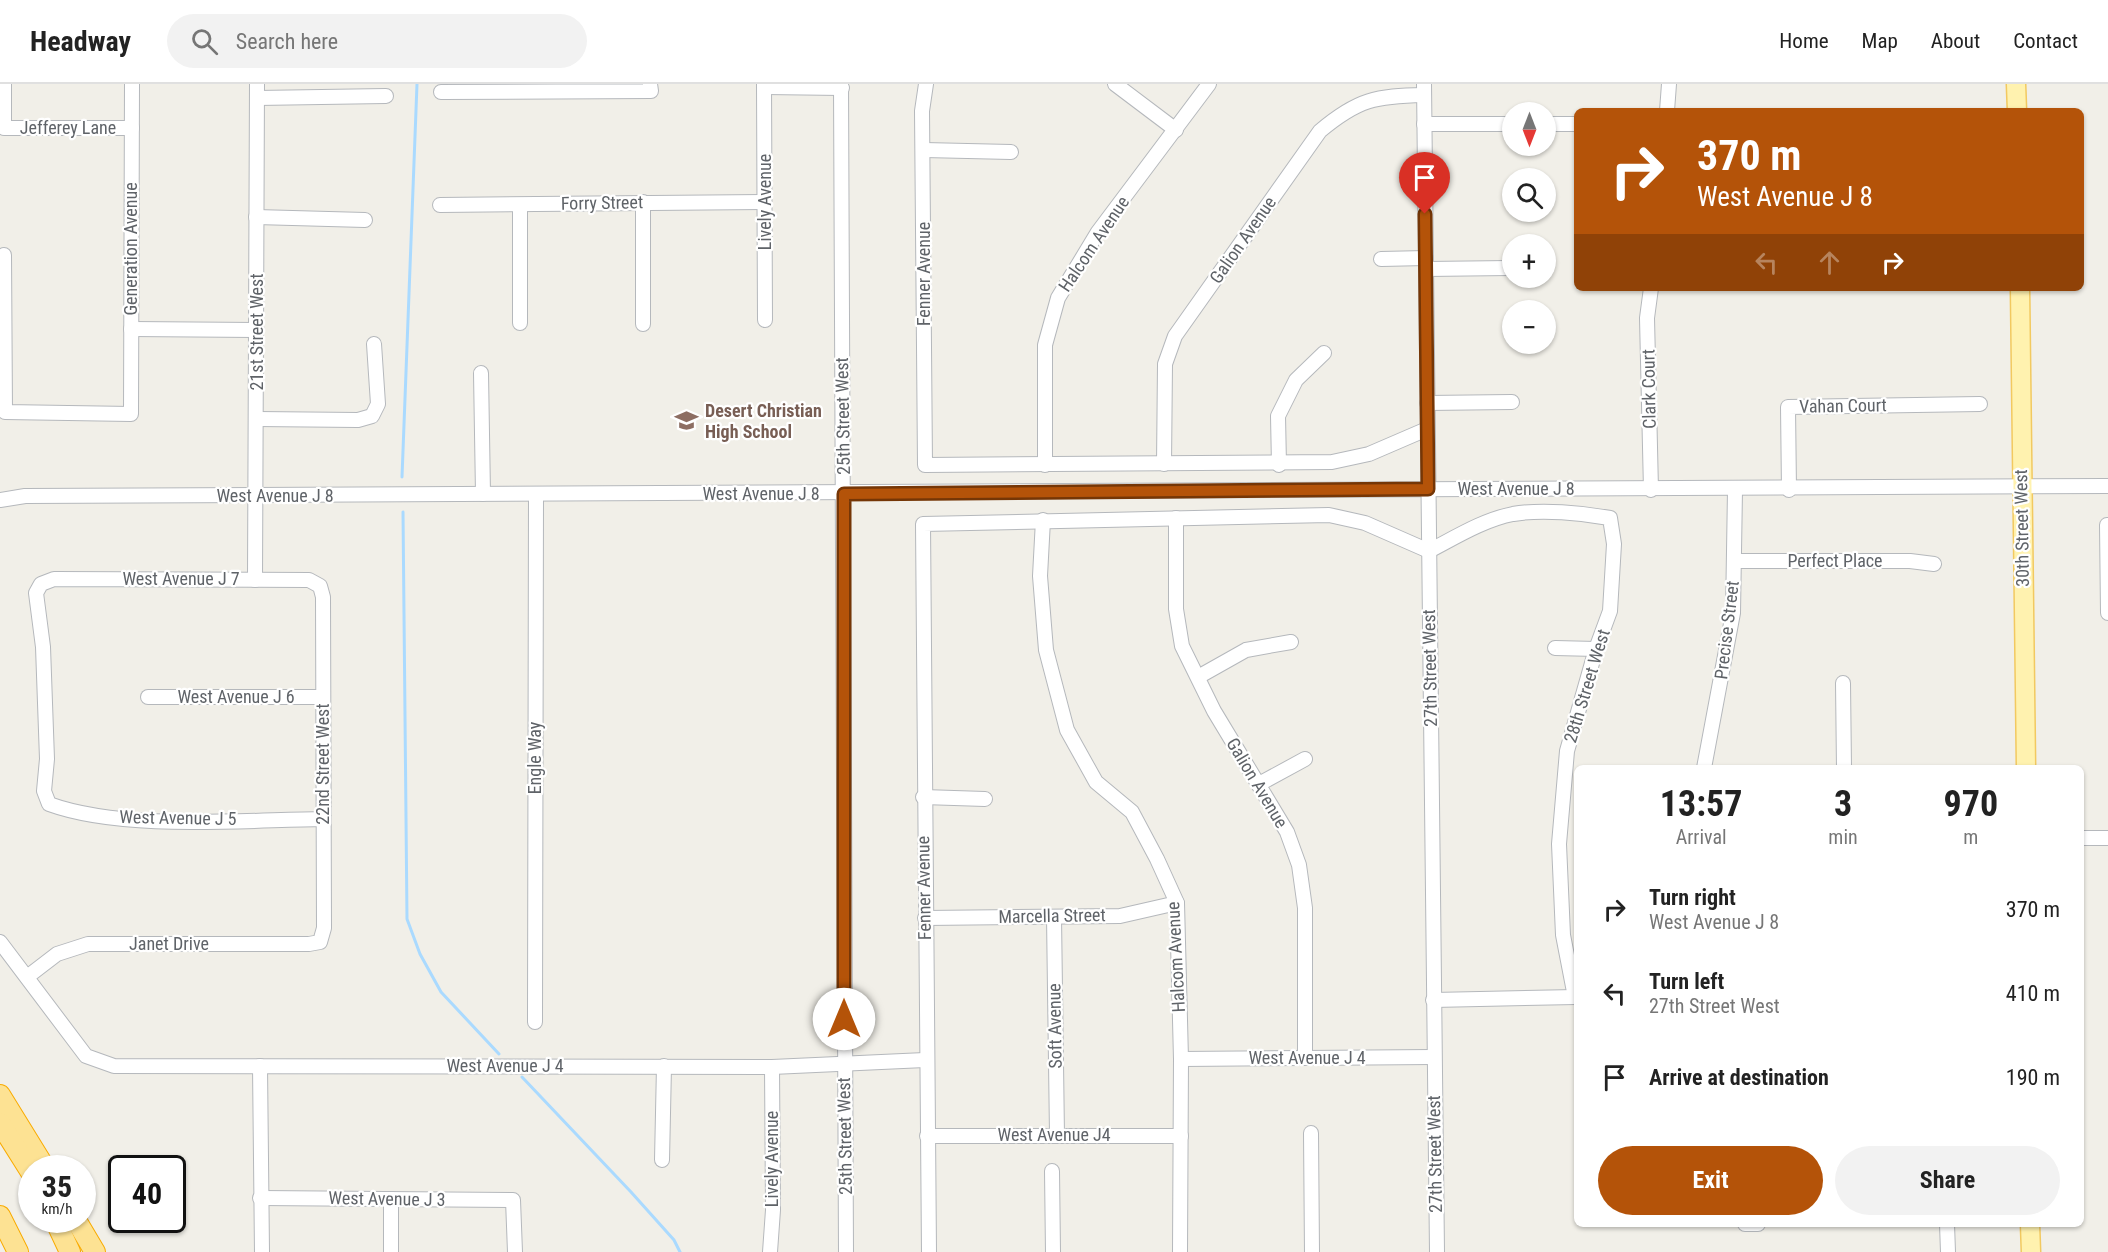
<!DOCTYPE html>
<meta charset="utf-8">
<style>
:root{--surface:#fff;--page:#f2f2f2;--text:#222;--muted:#767676;--line:#e0e0e0;--accent:#b45309}
body{margin:0;font-family:"Roboto Condensed",sans-serif;background:var(--page);color:var(--text);height:100vh;display:flex;flex-direction:column;font-size:22px;white-space:nowrap}
*{box-sizing:border-box;margin:0}
p{font-size:20px;color:var(--muted)}
.icon{flex:none;width:33px;height:33px;fill:none;stroke:currentColor;stroke-width:2;stroke-linecap:round;stroke-linejoin:round}
.map{position:relative;flex:1;overflow:hidden}
.panel{position:absolute;left:1574px;top:681px;width:510px;height:462px;display:flex;flex-direction:column;background:var(--surface);border-radius:9px;box-shadow:0 2px 4px #0004}
.panel>*{flex:none}
.banner{position:absolute;left:1574px;top:24px;width:510px;height:183px;border-radius:9px;box-shadow:0 2px 4px #0004;background:#b45309;color:#fff;overflow:hidden}
.needle{width:39px;rotate:180deg}
.controls{position:absolute;left:1502px;top:18px;display:grid;gap:12px}
.controls a{display:grid;place-items:center;width:54px;height:54px;border-radius:50%;background:var(--surface);box-shadow:0 2px 4px #0004;font-size:30px}
.speed{position:absolute;left:18px;top:1071px;display:flex;gap:12px;font-size:30px;font-weight:700;text-align:center}
.speed>*{display:grid;place-content:center;width:78px;height:78px;border-radius:50%;background:var(--surface);box-shadow:0 2px 4px #0004;line-height:1}
.speed small{font-size:15px;font-weight:400}
.speed .limit{border:3px solid #111;border-radius:9px;background:#fff;color:#111}
.pin{position:absolute;display:grid;place-items:center;width:51px;height:51px;color:#fff;margin:-62px -26px;border-radius:50% 50% 50% 0;rotate:-45deg;box-shadow:0 0 6px #0007}
.pin .icon{rotate:45deg}
.me{position:absolute;width:66px;margin:-33px;rotate:0deg;stroke-linejoin:round;filter:drop-shadow(0 0 4px #0008)}
.turn{display:flex;align-items:center;gap:21px;height:126px;padding:0 24px;font-size:27px}
.turn .icon{width:78px;height:78px;stroke-width:2.5}
.turn b{display:block;font-size:42px;line-height:51px}
.lanes{display:flex;align-items:center;height:57px;padding:0 24px;background:#0003;justify-content:center;gap:30px;direction:ltr}
.lanes .off{opacity:.35}
.eta{display:flex;justify-content:space-evenly;align-items:center;height:102px;text-align:center}
.eta b{font-size:36px;font-weight:700;line-height:42px}
.primary-button{display:flex;gap:12px;margin-top:auto;padding:12px 24px}
.primary-button a{flex:1;height:69px;border-radius:36px;background:var(--accent);color:#fff;font-size:24px;font-weight:700;line-height:69px;text-align:center}
.primary-button a+a{background:var(--page);color:var(--text)}
ul{padding:0;list-style:none}
li{display:flex;align-items:center;gap:18px;height:84px;padding:0 24px}
li div{flex:1}
li b{display:block;font-size:22px}
li em{font-style:normal}
header{display:flex;align-items:center;gap:36px;box-sizing:border-box;height:84px;padding:0 30px;background:var(--surface);border-bottom:2px solid var(--line)}
header strong{font-size:28px}
nav{display:flex;gap:33px;margin-inline-start:auto;font-size:21px}
.search{width:420px;height:54px;background:var(--page);display:flex;align-items:center;gap:15px;box-sizing:border-box;padding:0 21px;border-radius:33px;color:var(--muted);font-size:22px}
.map>svg:first-child{display:block}
.lines{fill:none;stroke-linecap:round;stroke-linejoin:round}
.stream{stroke:#aadaff;stroke-width:3}
.minor-casing{stroke:#b5b8bc;stroke-width:16}
.major-casing{stroke:#f2c960;stroke-width:21}
.highway-casing{stroke:#f9ab00;stroke-width:22}
.minor{stroke:#fff;stroke-width:14}
.major{stroke:#fff2af;stroke-width:18}
.highway{stroke:#fde293;stroke-width:20}
.route-casing{stroke:#753606;stroke-width:15}
.route{stroke:#b45309;stroke-width:10}
.labels{text-anchor:middle;stroke-width:4.5;stroke-linejoin:round;paint-order:stroke}
.street-label{font-size:18px;fill:#5f6368;stroke:#fff}
.education-label{font-size:18px;font-weight:bold;fill:#785e54;stroke:#fff;text-anchor:start}
</style>
<header>
<strong>Headway</strong>
<div class="search"><svg class="icon" aria-label="search" viewBox="0 0 24 24"><circle cx="10" cy="10" r="6"/><path d="M15 15l6 6"/></svg>Search here</div>
<nav><a>Home</a><a>Map</a><a>About</a><a>Contact</a></nav>
</header>
<div class="map">
<svg width="2108" height="1168" viewBox="0 0 2108 1168">
<rect width="100%" height="100%" fill="#f1efe8"/>
<g class="lines">
<g class="stream">
<path d="M402 393 417 0"/>
<path d="M403 428 407 835 420 870 441 908 499 970"/>
<path d="M522 993 631 1108 674 1156 680 1168"/>
</g>
<defs>
<g id="minor">
<path d="M4 0V44H132"/>
<path d="M764 0 765 236"/>
<path d="M841 0 846 1168"/>
<path d="M926 0 922 27 925 381 1332 378 1369 370 1427 345"/>
<path d="M1115 0 1176 46"/>
<path d="M1424 0 1437 1168"/>
<path d="M765 3 842 4"/>
<path d="M441 8 651 7 650 0"/>
<path d="M257 14 386 12"/>
<path d="M1667 27 1669 0"/>
<path d="M1424 40H1512"/>
<path d="M1545 40H1576"/>
<path d="M924 66 1011 68"/>
<path d="M440 121 764 118"/>
<path d="M520 121V239"/>
<path d="M256 133 365 136"/>
<path d="M4 171 5 328 131 330 132 0"/>
<path d="M1381 175 1426 174"/>
<path d="M1426 185 1510 184"/>
<path d="M1651 204 1647 234 1651 406"/>
<path d="M643 240V118"/>
<path d="M131 245 257 246"/>
<path d="M481 289 483 410"/>
<path d="M1427 319 1512 318"/>
<path d="M257 335 358 336 372 332 378 320 374 260"/>
<path d="M1164 380 1165 280 1175 252 1320 47C1358 15 1376 12 1424 11"/>
<path d="M1045 381V261L1058 214 1098 148 1209 0"/>
<path d="M1279 381 1278 332 1296 296 1324 269"/>
<path d="M1789 406 1788 323 1980 320"/>
<path d="M0 416 25 412 2108 402"/>
<path d="M1176 434V525L1182 562 1214 627 1287 748 1299 781 1305 824V973"/>
<path d="M1043 436 1040 492 1046 566 1067 646 1096 698 1132 728 1157 775 1177 819 1181 975 1180 1168"/>
<path d="M2107 441 2108 529"/>
<path d="M1735 477H1910L1934 480"/>
<path d="M255 496 257 0"/>
<path d="M1555 564 1596 565"/>
<path d="M1198 593 1246 566 1291 558"/>
<path d="M1843 599 1844 684"/>
<path d="M148 613H323"/>
<path d="M1704 684 1733 529 1735 406"/>
<path d="M1259 700 1305 675"/>
<path d="M923 713 985 715"/>
<path d="M2080 754H2108"/>
<path d="M1054 833 1057 1051"/>
<path d="M925 834 1120 832 1177 819"/>
<path d="M0 858 86 972 114 982 772 983 925 976"/>
<path d="M27 893 57 870 88 860H309L320 858 324 844 323 513 320 502 309 496 54 495 41 500 36 509 43 563 47 675 44 707 49 720C123 747 243 736 323 735"/>
<path d="M1433 916 1576 913"/>
<path d="M535 938 536 410"/>
<path d="M1181 975 1434 973"/>
<path d="M260 982 262 1168"/>
<path d="M1311 1049 1312 1168"/>
<path d="M927 1052H1181"/>
<path d="M662 1076 664 982"/>
<path d="M1052 1087 1053 1168"/>
<path d="M260 1114 513 1116 515 1168"/>
<path d="M1745 1140H1758"/>
<path d="M1947 1140 1948 1168"/>
<path d="M391 1168V1115"/>
<path d="M770 1168 773 1126 772 983"/>
<path d="M929 1168 923 440 1329 431 1365 439 1429 467C1456 453 1483 436 1513 430 1542 425 1582 429 1610 434L1614 460 1610 527 1596 565 1567 667 1559 760 1563 851 1575 913"/>
</g>
<g id="major">
<path d="M2016 0 2017 27"/>
<path d="M2020 204 2026 684"/>
<path d="M2030 1140 2031 1168"/>
</g>
<g id="highway">
<path d="M0 1011 45 1084"/>
<path d="M0 1039 32 1090"/>
<path d="M0 1132 18 1168"/>
<path d="M55 1136 70 1168"/>
<path d="M76 1136 95 1168"/>
</g>
</defs>
<use href="#minor" class="minor-casing"/>
<use href="#major" class="major-casing"/>
<use href="#highway" class="highway-casing"/>
<use href="#minor" class="minor"/>
<use href="#major" class="major"/>
<use href="#highway" class="highway"/>
</g>
<g class="lines">
<defs>
<path id="route" d="M844 935V410L1428 405 1425 130"/>
</defs>
<use href="#route" class="route-casing"/>
<use href="#route" class="route"/>
</g>
<defs>
<symbol id="school-bare" viewBox="-9 -9 18 18"><path d="M0-5L7-2L0 1L-7-2ZM-4 1L0 2.5L4 1V4Q0 6-4 4Z" fill="#8d6e63" stroke="#fff" stroke-width="2.5" paint-order="stroke"/></symbol>
</defs>
<g fill-rule="evenodd">
<use href="#school-bare" x="670" y="320" width="33" height="33"/>
</g>
<g class="labels">
<g class="street-label">
<text x="68" y="50">Jefferey Lane</text>
<text transform="translate(765 118) rotate(-90)" y="6">Lively Avenue</text>
<text transform="translate(602 119) rotate(-1)" y="6">Forry Street</text>
<text transform="translate(1243 156) rotate(-55)" y="6">Galion Avenue</text>
<text transform="translate(1094 160) rotate(-56)" y="6">Halcom Avenue</text>
<text transform="translate(131 165) rotate(-90)" y="6">Generation Avenue</text>
<text transform="translate(924 190) rotate(-90)" y="6">Fenner Avenue</text>
<text transform="translate(257 248) rotate(-90)" y="6">21st Street West</text>
<text transform="translate(1649 305) rotate(-91)" y="6">Clark Court</text>
<text transform="translate(1843 322) rotate(-1)" y="6">Vahan Court</text>
<text transform="translate(843 332) rotate(-91)" y="6">25th Street West</text>
<text x="1516" y="411">West Avenue J 8</text>
<text x="761" y="416">West Avenue J 8</text>
<text x="275" y="418">West Avenue J 8</text>
<text transform="translate(2022 444) rotate(-91)" y="6">30th Street West</text>
<text x="1835" y="483">Perfect Place</text>
<text x="181" y="501">West Avenue J 7</text>
<text transform="translate(1727 546) rotate(-83)" y="6">Precise Street</text>
<text transform="translate(1430 584) rotate(-91)" y="6">27th Street West</text>
<text transform="translate(1587 602) rotate(-73)" y="6">28th Street West</text>
<text x="236" y="619">West Avenue J 6</text>
<text transform="translate(535 674) rotate(-90)" y="6">Engle Way</text>
<text transform="translate(323 680) rotate(-90)" y="6">22nd Street West</text>
<text transform="translate(1257 699) rotate(59)" y="6">Galion Avenue</text>
<text transform="translate(178 734) rotate(1)" y="6">West Avenue J 5</text>
<text transform="translate(924 804) rotate(-91)" y="6">Fenner Avenue</text>
<text transform="translate(1052 832) rotate(-1)" y="6">Marcella Street</text>
<text x="169" y="866">Janet Drive</text>
<text transform="translate(1176 873) rotate(-93)" y="6">Halcom Avenue</text>
<text transform="translate(1055 942) rotate(-91)" y="6">Soft Avenue</text>
<text x="1307" y="980">West Avenue J 4</text>
<text x="505" y="988">West Avenue J 4</text>
<text x="1054" y="1057">West Avenue J4</text>
<text transform="translate(845 1052) rotate(-91)" y="6">25th Street West</text>
<text transform="translate(1435 1070) rotate(-91)" y="6">27th Street West</text>
<text transform="translate(772 1075) rotate(-90)" y="6">Lively Avenue</text>
<text transform="translate(387 1115) rotate(1)" y="6">West Avenue J 3</text>
</g>
<g class="education-label">
<text x="705" y="333">Desert Christian<tspan x="705" dy="21">High School</tspan></text>
</g>
</g>
</svg>
<div class="controls">
<a><svg class="needle" viewBox="-14 -14 28 28"><path d="M0-13l5 13h-10z" fill="#e53935"/><path d="M0 13l5-13h-10z" fill="#767676"/></svg></a>
<a><svg class="icon" aria-label="search" viewBox="0 0 24 24"><circle cx="10" cy="10" r="6"/><path d="M15 15l6 6"/></svg></a>
<a>+</a>
<a>−</a>
</div>
<div class="speed"><div>35<small>km/h</small></div><div class="limit">40</div></div>
<div class="pin" style="left:1425px;top:130px;background:#d93025"><svg class="icon" aria-label="arrive" viewBox="0 0 24 24"><path d="M6 21V4h12l-3 4 3 4H6"/></svg></div>
<svg class="me" style="left:844px;top:935px" viewBox="-20 -20 40 40"><circle r="19" fill="#fff"/><path d="M0-13L10 11 0 6-10 11z" fill="#b45309"/></svg>
<div class="banner">
<div class="turn"><svg class="icon" aria-label="right" viewBox="0 0 24 24"><path d="M7 20v-9h11M14 6l5 5-5 5"/></svg><div><b>370 m</b>West Avenue J 8</div></div>
<div class="lanes"><svg class="icon off" aria-label="left" viewBox="0 0 24 24"><path d="M17 20v-9H6M10 6l-5 5 5 5"/></svg><svg class="icon off" aria-label="ahead" viewBox="0 0 24 24"><path d="M12 20V5M6 11l6-6 6 6"/></svg><svg class="icon" aria-label="right" viewBox="0 0 24 24"><path d="M7 20v-9h11M14 6l5 5-5 5"/></svg></div>
</div>
<section class="panel">
<div class="eta">
<div><b>13:57</b><p>Arrival</p></div>
<div><b>3</b><p>min</p></div>
<div><b>970</b><p>m</p></div>
</div>
<ul>
<li><svg class="icon" aria-label="right" viewBox="0 0 24 24"><path d="M7 20v-9h11M14 6l5 5-5 5"/></svg><div><b>Turn right</b><p>West Avenue J 8</p></div><em>370 m</em></li>
<li><svg class="icon" aria-label="left" viewBox="0 0 24 24"><path d="M17 20v-9H6M10 6l-5 5 5 5"/></svg><div><b>Turn left</b><p>27th Street West</p></div><em>410 m</em></li>
<li><svg class="icon" aria-label="arrive" viewBox="0 0 24 24"><path d="M6 21V4h12l-3 4 3 4H6"/></svg><div><b>Arrive at destination</b></div><em>190 m</em></li>
</ul>
<div class="primary-button"><a>Exit</a><a>Share</a></div>
</section>
</div>
